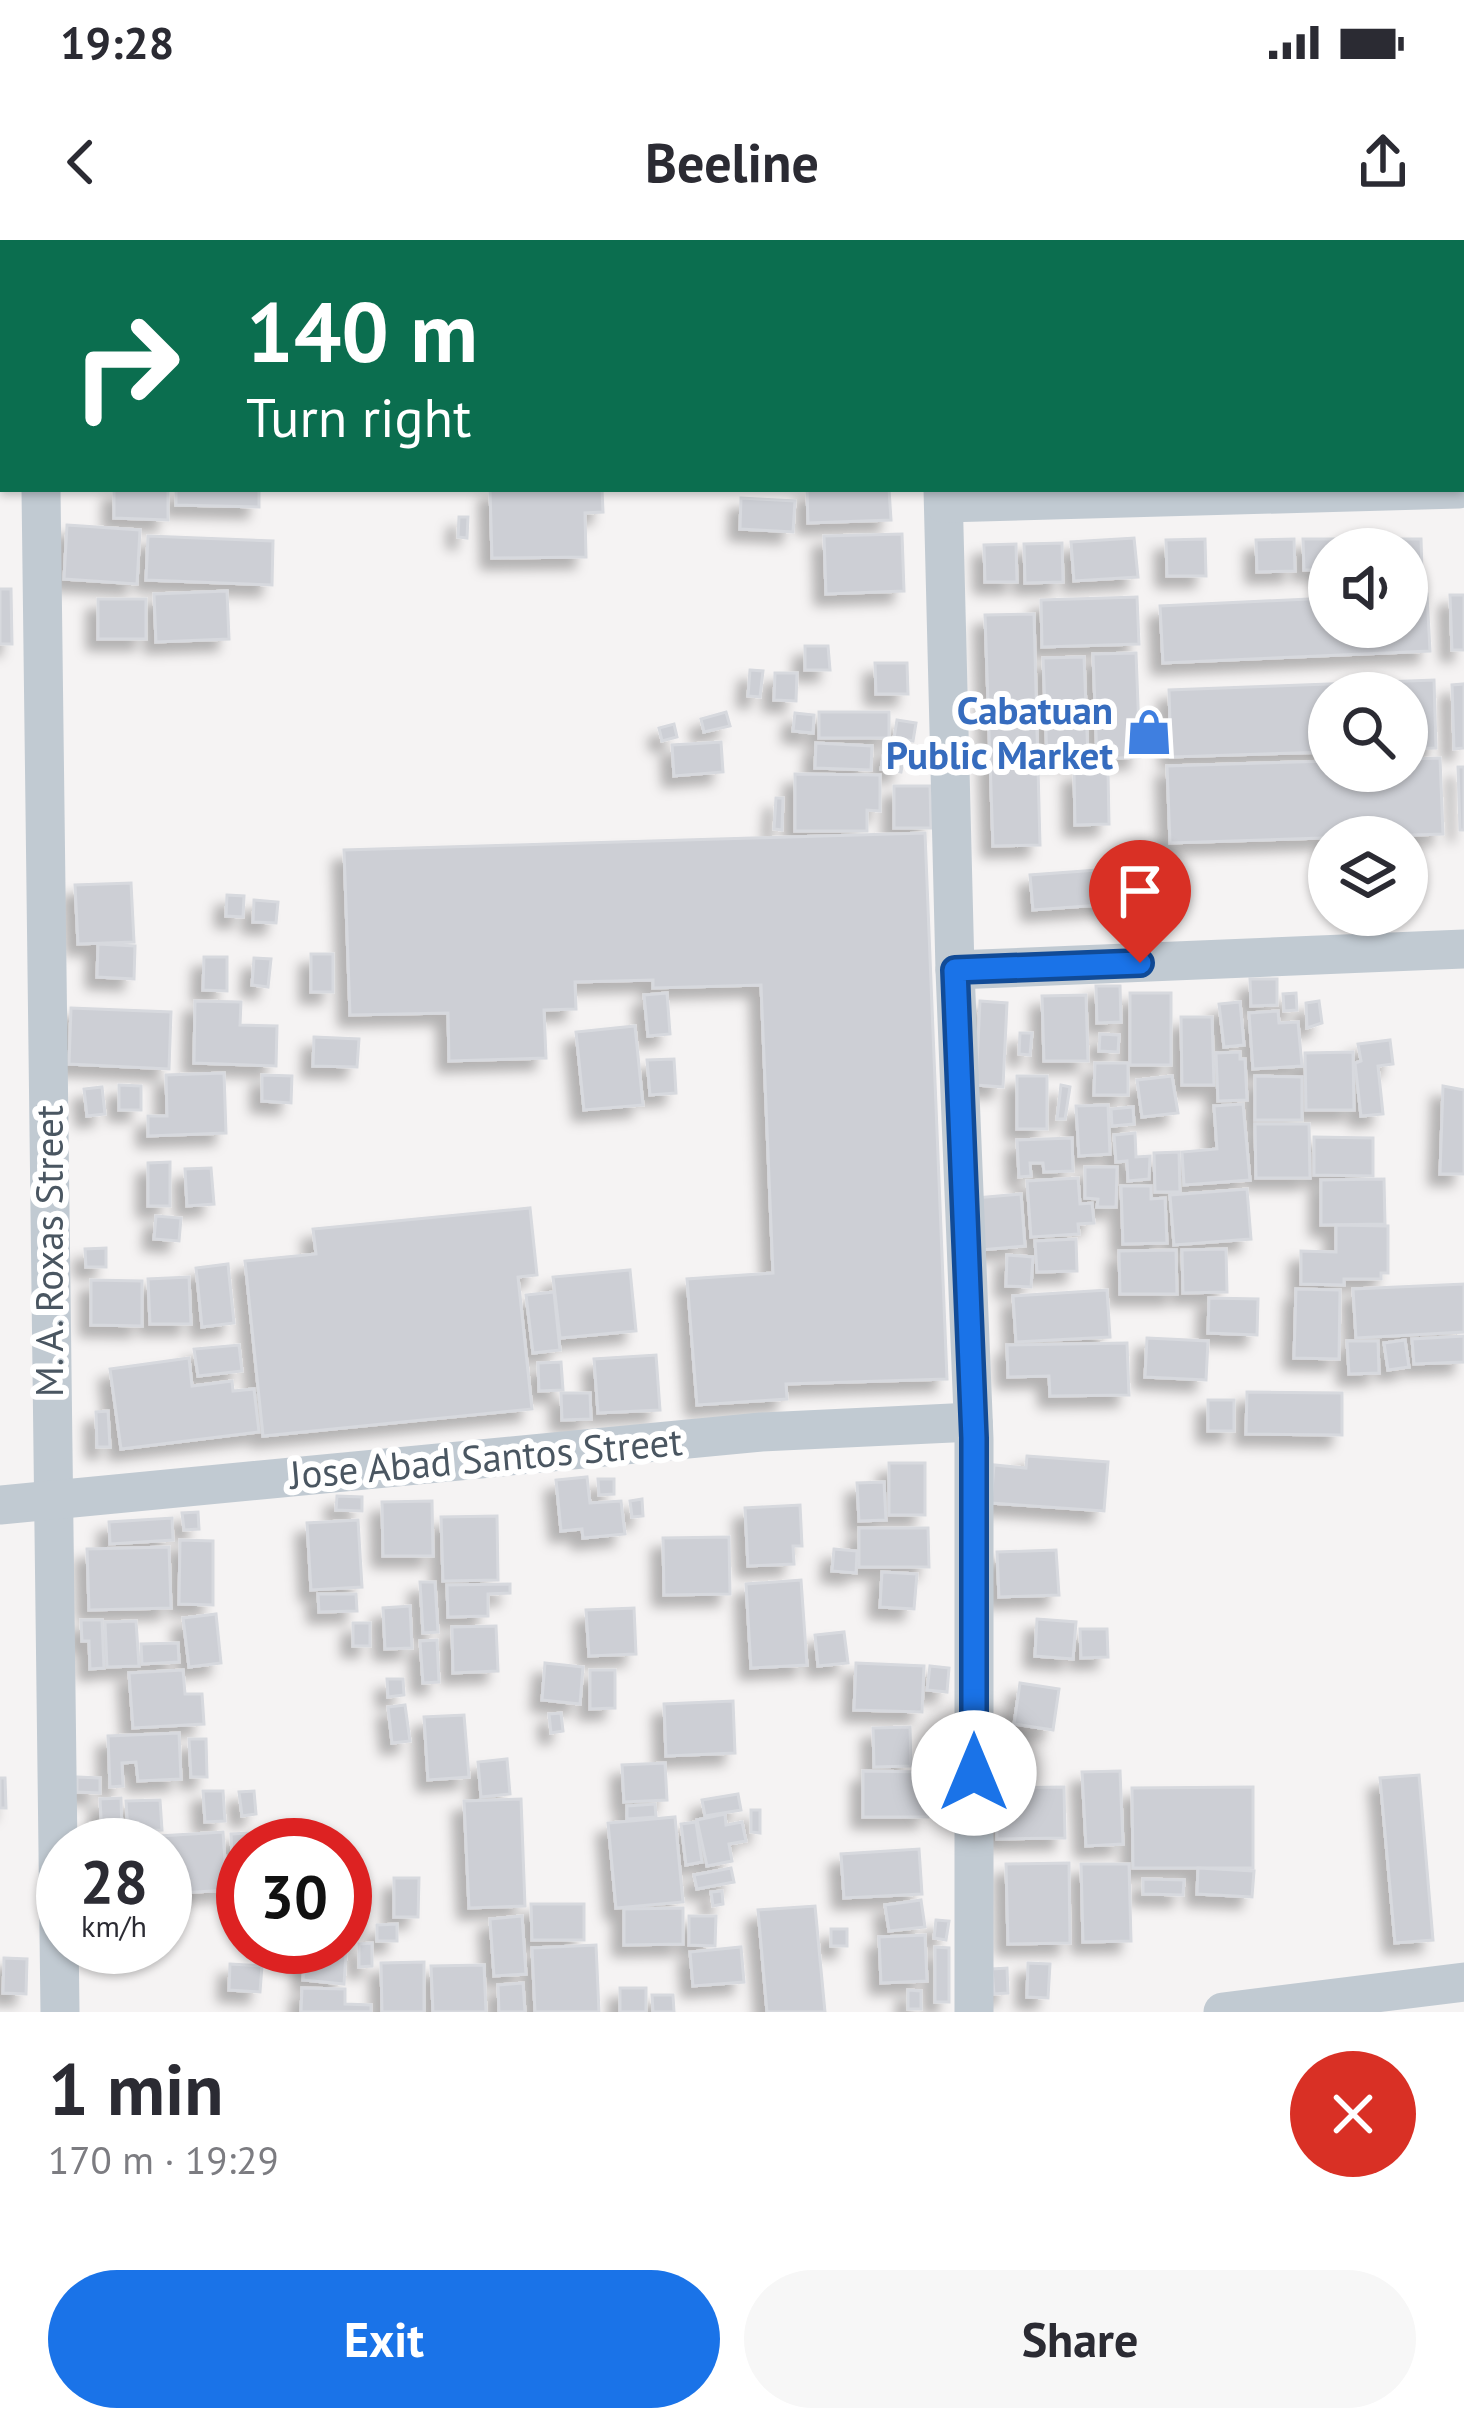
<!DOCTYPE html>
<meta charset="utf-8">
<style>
:root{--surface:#fff;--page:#f7f7f7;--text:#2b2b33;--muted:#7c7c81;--accent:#1a73e8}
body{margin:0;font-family:"PT Sans",sans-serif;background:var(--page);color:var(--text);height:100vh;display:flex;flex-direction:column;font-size:45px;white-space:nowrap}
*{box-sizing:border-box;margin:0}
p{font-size:39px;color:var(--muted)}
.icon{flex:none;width:66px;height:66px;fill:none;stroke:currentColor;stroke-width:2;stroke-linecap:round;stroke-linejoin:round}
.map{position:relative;height:1772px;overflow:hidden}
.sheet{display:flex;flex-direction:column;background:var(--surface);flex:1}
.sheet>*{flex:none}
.top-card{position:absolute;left:0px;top:0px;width:1464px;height:252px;box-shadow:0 3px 9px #0004;background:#0b6e4f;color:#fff;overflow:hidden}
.controls{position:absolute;left:1308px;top:288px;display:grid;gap:24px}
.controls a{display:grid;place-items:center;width:120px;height:120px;border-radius:50%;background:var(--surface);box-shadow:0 3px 9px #0004;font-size:60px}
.speed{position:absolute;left:36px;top:1578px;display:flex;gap:24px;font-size:60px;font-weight:700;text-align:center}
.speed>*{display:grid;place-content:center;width:156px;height:156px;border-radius:50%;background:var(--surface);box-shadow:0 3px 9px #0004;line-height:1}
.speed small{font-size:30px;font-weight:400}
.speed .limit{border:18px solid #d22;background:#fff;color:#111}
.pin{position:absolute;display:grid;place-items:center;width:102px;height:102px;color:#fff;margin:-123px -51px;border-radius:50% 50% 50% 0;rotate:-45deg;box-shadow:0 0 12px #0007}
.pin .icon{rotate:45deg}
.me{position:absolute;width:132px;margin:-66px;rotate:0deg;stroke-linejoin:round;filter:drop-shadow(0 0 9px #0008)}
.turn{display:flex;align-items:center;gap:42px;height:252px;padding:0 48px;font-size:54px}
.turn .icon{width:156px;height:156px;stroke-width:2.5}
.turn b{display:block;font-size:84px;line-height:102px}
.round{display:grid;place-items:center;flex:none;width:126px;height:126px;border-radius:63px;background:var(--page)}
.overview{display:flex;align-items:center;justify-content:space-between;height:204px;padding:0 48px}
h1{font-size:72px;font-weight:700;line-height:90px}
.action{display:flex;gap:24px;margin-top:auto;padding:24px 48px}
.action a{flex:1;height:138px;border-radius:72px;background:var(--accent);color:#fff;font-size:48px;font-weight:700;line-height:138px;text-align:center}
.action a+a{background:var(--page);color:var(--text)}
.status{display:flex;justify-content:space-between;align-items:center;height:84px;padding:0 60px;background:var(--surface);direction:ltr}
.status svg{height:33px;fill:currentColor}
header{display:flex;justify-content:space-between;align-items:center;height:156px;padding:0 48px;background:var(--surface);font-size:54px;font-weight:700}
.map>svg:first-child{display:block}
.building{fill:#cdcfd5;stroke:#d7d9de;stroke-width:3;filter:url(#shadow)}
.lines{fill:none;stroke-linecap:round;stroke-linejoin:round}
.minor{stroke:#c1cad2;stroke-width:39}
.route-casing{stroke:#114b97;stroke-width:30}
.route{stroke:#1a73e8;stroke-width:21}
.labels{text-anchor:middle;stroke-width:12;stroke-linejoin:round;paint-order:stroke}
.shop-label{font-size:39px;font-weight:bold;fill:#366cbe;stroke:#fff;text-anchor:end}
.street-label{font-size:39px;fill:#4a5661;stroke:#fff}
</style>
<div class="status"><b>19:28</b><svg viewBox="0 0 49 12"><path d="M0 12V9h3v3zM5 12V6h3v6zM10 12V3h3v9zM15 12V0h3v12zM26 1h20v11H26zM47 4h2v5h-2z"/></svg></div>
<header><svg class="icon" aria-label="back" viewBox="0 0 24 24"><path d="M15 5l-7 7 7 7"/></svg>Beeline<svg class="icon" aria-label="share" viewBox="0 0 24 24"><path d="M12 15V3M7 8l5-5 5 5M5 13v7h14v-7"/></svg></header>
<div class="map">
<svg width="1464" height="1772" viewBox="0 0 1464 1772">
<defs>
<filter id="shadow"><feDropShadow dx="-11" dy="11" stdDeviation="6" flood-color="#0004"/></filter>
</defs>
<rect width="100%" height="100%" fill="#f5f3f3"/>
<g class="building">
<path d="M530 0H627L661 3H530Z"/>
<rect x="969" y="0" width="53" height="3"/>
<path d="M114 249H168V280L114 278Z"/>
<path d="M176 249H259V267L176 265Z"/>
<path d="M490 249H602L603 272 585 273 586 317 492 318Z"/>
<path d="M807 249H889L891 280 808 283Z"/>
<path d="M741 258 795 261 793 292 740 289Z"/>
<path d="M459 277H468L467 298 458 297Z"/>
<path d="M67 285 140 290 137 344 64 339Z"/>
<path d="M902 294 904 351 826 354 824 296Z"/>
<path d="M148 296 273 301 272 345 146 340Z"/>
<path d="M1134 298 1138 337 1074 341 1071 302Z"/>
<path d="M1343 298H1380V309H1344Z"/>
<path d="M1205 299 1206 336H1167L1166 300Z"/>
<path d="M1294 299 1295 331 1257 332 1256 300Z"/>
<path d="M1303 299H1334V309H1329V330H1304Z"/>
<path d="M1392 299H1421L1422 331H1407V309H1393Z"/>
<path d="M1062 303 1063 342 1025 343 1024 304Z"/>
<path d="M1016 304 1017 342H985L984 305Z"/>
<path d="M0 349H11L12 404H0Z"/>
<path d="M227 351 229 399 156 402 154 354Z"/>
<path d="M1427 354 1430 411 1163 423 1160 366 1329 358V387H1407V355Z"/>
<path d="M1450 355H1464V410H1452Z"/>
<path d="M1137 357 1139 404 1042 407 1041 360Z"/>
<rect x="98" y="359" width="48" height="40"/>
<path d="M1034 374 1040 605 993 606 985 375Z"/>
<path d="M805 406H828L830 430H805Z"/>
<path d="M1136 413 1140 517 1097 519 1093 414Z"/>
<path d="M1084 417 1088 517 1047 518 1043 418Z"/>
<path d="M875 423H907L908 454H876Z"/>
<path d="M750 430 763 431 760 457 748 456Z"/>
<path d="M775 433H797L796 461 774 460Z"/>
<path d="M1434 440 1436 508 1407 509V453H1329V512L1171 517 1169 450Z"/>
<path d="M1464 444V508L1454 509 1452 445Z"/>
<path d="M726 472 730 486 704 492 701 479Z"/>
<rect x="819" y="472" width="70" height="26"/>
<path d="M795 473 814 475 813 493 793 491Z"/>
<path d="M897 480 916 483 913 501 894 498Z"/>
<path d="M674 484 677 497 662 501 659 488Z"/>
<path d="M721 502 723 532 674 536 672 505Z"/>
<path d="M816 503 872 506 871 530 815 528Z"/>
<path d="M885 506 905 509 901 532 881 529Z"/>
<path d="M1440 518 1443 594 1170 603 1167 526 1329 521V531H1407V519Z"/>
<path d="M1458 527H1464V590H1460Z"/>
<path d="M1074 531H1108L1109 584 1075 585Z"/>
<path d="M795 534 880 535V571L867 570V591H795Z"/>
<path d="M894 546H930L931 588H894Z"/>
<path d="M776 558H783L782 590 774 589Z"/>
<path d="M925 593 947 1139 786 1144 787 1159 697 1165 687 1039 773 1033 761 745 653 748V740L575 742 576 769 544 770 546 818 449 821 448 773 350 775 344 610Z"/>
<path d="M1138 627 1140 662 1033 670 1030 635Z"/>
<path d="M131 643 134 702 78 704 75 645Z"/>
<path d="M227 655 244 656 243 677 226 676Z"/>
<path d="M254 660 278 662 276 683 253 682Z"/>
<path d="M98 704 135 706 134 739 97 737Z"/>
<rect x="311" y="714" width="22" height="38"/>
<path d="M204 717H227V751L203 750Z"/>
<path d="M254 718 271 719 268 747 252 745Z"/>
<path d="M1250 739H1277V765L1251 766Z"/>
<path d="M1096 746H1120L1121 782 1097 783Z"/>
<path d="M667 753 670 794 648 796 644 755Z"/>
<rect x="1130" y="753" width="41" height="72"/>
<path d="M1296 753 1297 770 1284 771 1283 754Z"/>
<path d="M1086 755 1088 821H1044L1042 756Z"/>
<path d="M195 761 241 762 240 785 277 786 276 826 194 823Z"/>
<path d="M980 761 1007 763 1003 847 976 845Z"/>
<path d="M1319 761 1322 783 1307 788 1306 763Z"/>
<path d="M1240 762 1244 805 1224 807 1219 764Z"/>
<path d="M71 768 171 772 169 829 69 824Z"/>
<path d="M1278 771 1279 783 1298 782 1302 826 1253 829 1249 773Z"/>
<path d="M1181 777H1212L1214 845H1182Z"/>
<path d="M635 786 643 865 584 870 576 792Z"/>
<path d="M1020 793H1032L1030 815 1019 814Z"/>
<path d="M1100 794 1119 795 1118 812 1099 811Z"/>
<path d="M314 797 359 799 357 827 313 826Z"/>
<path d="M1390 800 1393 824 1378 826 1383 874 1361 876 1355 823 1361 821 1358 804Z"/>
<path d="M1240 812V819H1245L1247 860 1218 861 1216 813Z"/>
<path d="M1353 812 1354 870H1306L1305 813Z"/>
<path d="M674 819 676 853 650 855 647 820Z"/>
<path d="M1095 823H1128V855H1094Z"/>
<path d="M224 833 226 893 148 896V876H167L166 835Z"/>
<path d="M262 835 292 836 291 863 262 861Z"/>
<rect x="1017" y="836" width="30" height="53"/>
<path d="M1172 836 1178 873 1142 877 1137 840Z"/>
<path d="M1255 836 1302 837V880H1255Z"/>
<path d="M119 845 141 846V870H119Z"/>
<path d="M1061 845 1070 847 1065 879H1057Z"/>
<path d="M1443 846 1464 850V934H1440Z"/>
<path d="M102 847 105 874 87 876 84 849Z"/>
<path d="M1243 864 1250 940 1184 945 1182 912 1217 909 1214 866Z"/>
<path d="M1108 865 1110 914 1079 916 1076 866Z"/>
<path d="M1133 867 1134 884 1112 886 1111 869Z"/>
<path d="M1255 884H1309L1310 938H1256Z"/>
<path d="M1135 893 1136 917 1150 916 1149 939 1128 941 1127 921 1116 922 1114 895Z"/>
<path d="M1314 897 1373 898V936L1314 935Z"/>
<path d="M1072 898 1073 931 1044 932 1043 923H1030L1031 936 1019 937 1017 900Z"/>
<path d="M1179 912 1180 952H1155L1154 913Z"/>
<path d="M170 922V966H148V923Z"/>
<path d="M1085 927H1117L1116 967H1097L1098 959 1085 958Z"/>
<path d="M211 928 214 964 187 966 185 929Z"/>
<path d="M1078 938 1080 964 1092 963 1094 983 1078 984 1079 994 1031 997 1027 941Z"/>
<path d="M1384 939 1385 984 1321 985V940Z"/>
<path d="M1121 946H1151V959L1165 958 1167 1003 1123 1004Z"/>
<path d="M1247 949 1251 999 1174 1005 1170 955Z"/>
<path d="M1021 954 1025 1006 980 1010 975 958Z"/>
<path d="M530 968 537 1035 518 1037 532 1169 263 1196 245 1021 316 1014 313 989Z"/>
<path d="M156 976 181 978 179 1001 154 999Z"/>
<path d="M1336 985 1388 986V1033H1381V1039H1344V1045L1301 1044V1011L1336 1012Z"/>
<path d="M1076 999 1077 1031 1037 1032 1035 1001Z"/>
<path d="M106 1008V1027H86L85 1009Z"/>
<path d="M1226 1009 1227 1052 1183 1053 1182 1010Z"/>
<path d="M1176 1010 1177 1054H1120L1119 1011Z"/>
<path d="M1007 1015 1033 1017 1031 1047 1006 1046Z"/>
<path d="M228 1024 234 1083 202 1087 196 1028Z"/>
<path d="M630 1030 636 1091 560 1098 553 1037Z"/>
<path d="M189 1037 191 1084H150L148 1039Z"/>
<path d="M91 1040 142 1041V1086L91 1085Z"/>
<path d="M1464 1044V1092L1356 1098 1353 1049Z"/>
<path d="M1296 1049 1340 1050 1339 1119 1294 1118Z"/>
<path d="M1107 1050 1110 1097 1016 1102 1013 1056Z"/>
<path d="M554 1052 560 1110 533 1113 526 1055Z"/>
<path d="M1209 1058 1258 1059 1257 1095 1208 1093Z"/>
<path d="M1464 1096V1122L1414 1124 1412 1099Z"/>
<path d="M1147 1098 1208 1101 1206 1140 1145 1137Z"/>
<path d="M1405 1100 1409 1127 1388 1130 1384 1103Z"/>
<path d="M1347 1101H1378L1379 1133 1349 1134Z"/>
<path d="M1127 1103 1129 1155 1050 1156 1049 1136 1008 1137 1007 1105Z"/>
<path d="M239 1105 242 1131 198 1136 194 1109Z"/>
<path d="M656 1115 660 1170 598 1173 594 1119Z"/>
<path d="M189 1118 192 1146 232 1141 233 1151 254 1149 259 1192 121 1209 110 1129Z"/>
<path d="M561 1122 563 1150 539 1151 538 1123Z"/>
<path d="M1247 1152 1342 1153V1195L1246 1194Z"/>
<path d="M561 1153H590L591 1179 562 1180Z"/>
<rect x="1208" y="1160" width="26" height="31"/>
<path d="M108 1171 110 1207H97L96 1172Z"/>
<path d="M1027 1216 1108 1222 1104 1271 991 1263 994 1225 1026 1228Z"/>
<rect x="889" y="1223" width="36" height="52"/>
<path d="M587 1237 590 1263 621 1261 625 1294 583 1298 582 1289 561 1291 556 1240Z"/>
<path d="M598 1239H614V1254L599 1255Z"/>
<path d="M884 1242 886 1280 859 1281 857 1243Z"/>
<path d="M337 1256 362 1257V1271L336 1270Z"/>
<path d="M642 1259 643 1276 632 1277 630 1261Z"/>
<path d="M432 1261 433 1316H383L382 1262Z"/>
<path d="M800 1265 802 1306H793L794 1324 748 1326 745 1268Z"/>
<path d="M198 1272 199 1289 184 1290 182 1273Z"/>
<path d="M497 1276 498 1340 443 1341 441 1277Z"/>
<path d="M172 1278 173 1300 110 1304 109 1282Z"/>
<path d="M358 1280 362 1347 311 1350 307 1283Z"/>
<path d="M859 1288H928L929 1327H859Z"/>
<path d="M729 1297 730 1354 664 1355 663 1298Z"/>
<path d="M180 1300 213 1301V1365L179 1364Z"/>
<path d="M169 1307 171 1368 89 1370 87 1309Z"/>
<path d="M834 1309 857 1311 856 1333 832 1331Z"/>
<path d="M1056 1310 1059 1355 999 1357 997 1312Z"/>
<path d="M882 1332 917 1334 914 1369 880 1367Z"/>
<path d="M801 1340 807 1425 751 1428 746 1344Z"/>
<path d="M420 1342H435L438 1392 423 1393Z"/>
<path d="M510 1344V1353L488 1354V1376L448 1377 447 1345Z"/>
<path d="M318 1354H356L357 1371 319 1372Z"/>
<path d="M410 1366 412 1408 385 1409 383 1368Z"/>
<path d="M634 1368 636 1414 589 1416 586 1370Z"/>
<path d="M216 1374 221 1423 189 1427 183 1378Z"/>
<path d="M1037 1379 1076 1382 1073 1419 1035 1416Z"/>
<path d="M81 1380H102L104 1428 90 1429 89 1401H82Z"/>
<path d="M136 1381 139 1426 107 1427 105 1382Z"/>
<rect x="353" y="1383" width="17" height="23"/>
<path d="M496 1386 498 1431 453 1433 452 1387Z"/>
<path d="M1080 1389H1107L1108 1417 1081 1418Z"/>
<path d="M844 1392 848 1423 818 1426 815 1395Z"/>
<path d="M437 1400 439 1442 423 1443 420 1401Z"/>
<path d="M178 1403 179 1422 142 1424 141 1404Z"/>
<path d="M545 1423 583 1427 580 1464 542 1460Z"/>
<path d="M856 1423 924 1426 922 1472 854 1470Z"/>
<path d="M930 1426 949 1428 947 1452 927 1450Z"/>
<path d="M183 1430 185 1454H202L204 1484 133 1488 129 1433Z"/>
<path d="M590 1430H615V1468L590 1469Z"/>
<path d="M387 1439H403L404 1455 388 1457Z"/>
<path d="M1020 1443 1059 1449 1053 1490 1014 1484Z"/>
<path d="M733 1461 735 1513 666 1516 664 1464Z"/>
<path d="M405 1465 410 1501 392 1503 388 1467Z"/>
<path d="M561 1473 563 1491 551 1493 549 1474Z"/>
<path d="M464 1475 469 1537 428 1540 424 1477Z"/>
<path d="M910 1487 911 1526 874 1527 873 1488Z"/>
<path d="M179 1493 181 1539 138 1541 136 1522 122 1523 123 1546 110 1547 108 1496Z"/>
<path d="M189 1499H206L207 1537H191Z"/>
<path d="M507 1519 510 1554 481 1557 478 1522Z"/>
<path d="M665 1523 667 1560 624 1562 622 1525Z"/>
<path d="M863 1531 928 1532V1577H863Z"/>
<path d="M1120 1531 1123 1604 1086 1606 1082 1532Z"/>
<path d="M1419 1535 1433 1700 1395 1703 1380 1538Z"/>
<path d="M77 1537 100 1538V1553L77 1552Z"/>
<path d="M0 1538H5L6 1568H0Z"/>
<path d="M1064 1547 1065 1598 997 1599 996 1548Z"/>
<path d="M1253 1547V1628H1133L1132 1548Z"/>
<path d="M203 1551H223L225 1581 205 1582Z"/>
<path d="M254 1551 256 1574 242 1576 239 1552Z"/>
<path d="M738 1554 741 1570 705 1576 702 1560Z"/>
<path d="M121 1558 122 1595H102L100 1559Z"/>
<path d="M521 1559 525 1666 469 1668 464 1561Z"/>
<path d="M160 1560 162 1590 128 1591 126 1561Z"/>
<path d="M655 1564 656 1577 627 1579V1566Z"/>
<path d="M751 1570H760V1593L751 1592Z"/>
<path d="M725 1574 726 1585 742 1582 746 1601 729 1604 732 1621 707 1626 697 1580Z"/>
<path d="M675 1577 683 1662 616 1668 608 1583Z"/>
<path d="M696 1582 702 1622 686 1625 681 1584Z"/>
<path d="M332 1591 333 1605H275V1596Z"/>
<path d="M223 1592 227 1650 165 1654V1605H160V1596Z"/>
<path d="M270 1592V1605H243V1643L233 1644 231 1594Z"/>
<path d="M919 1609 922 1654 844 1658 841 1614Z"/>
<path d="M1069 1623 1070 1703 1008 1704 1006 1624Z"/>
<path d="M1081 1624H1129L1131 1701 1083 1702Z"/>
<path d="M731 1628 734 1642 697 1649 694 1635Z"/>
<path d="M1198 1628 1254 1631 1252 1657 1197 1654Z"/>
<path d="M394 1638H419L418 1677H394Z"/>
<path d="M1143 1639 1184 1640 1183 1655 1143 1654Z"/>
<path d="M722 1651 723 1664 713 1666 711 1652Z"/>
<path d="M921 1660 925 1687 889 1691 885 1665Z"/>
<path d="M531 1664H584V1700H532Z"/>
<path d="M815 1666 825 1772H767L758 1670Z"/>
<path d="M683 1668V1704L624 1705V1669Z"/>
<path d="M522 1676 526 1734 494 1736 490 1679Z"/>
<path d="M689 1676H716L715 1706 689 1705Z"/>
<path d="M936 1680 949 1681 946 1700 934 1698Z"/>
<path d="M397 1684V1701H377V1685Z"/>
<rect x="831" y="1689" width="16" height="17"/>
<path d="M925 1695 927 1741 881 1743 879 1697Z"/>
<path d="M372 1703V1726L359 1727V1704Z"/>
<path d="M596 1705 599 1772H535L532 1708Z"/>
<path d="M741 1707 744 1742 693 1746 690 1712Z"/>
<path d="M935 1707 949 1708V1762H935Z"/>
<path d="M305 1710 346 1714 344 1744 303 1740Z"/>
<path d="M4 1718 27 1719 26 1754 3 1753Z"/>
<path d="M424 1722V1772H382L381 1723Z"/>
<path d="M1028 1723 1050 1724 1048 1758 1027 1757Z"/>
<path d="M230 1724 262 1726 260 1752 229 1750Z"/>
<path d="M484 1725 486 1772H433L431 1726Z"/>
<path d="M1007 1728 1008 1753 994 1754 992 1729Z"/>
<path d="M523 1743 525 1772H499L498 1745Z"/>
<path d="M302 1748 345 1749V1764L371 1765V1772H301Z"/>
<rect x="620" y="1748" width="26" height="24"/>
<path d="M908 1750 921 1751V1769H908Z"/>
<path d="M652 1755H673L674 1772H653Z"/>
</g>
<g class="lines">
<g class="minor">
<path d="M37 0V3"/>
<path d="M933 0V3"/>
<path d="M41 249 60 1772"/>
<path d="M943 249 955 730 974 1199V1772"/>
<path d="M944 263 1459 249"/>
<path d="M955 730 1464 709"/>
<path d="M0 1265 761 1192 973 1182"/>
<path d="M1223 1772 1464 1742"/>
</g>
</g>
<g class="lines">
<defs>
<path id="route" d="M974 1533V1198L955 730 1140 723"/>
</defs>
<use href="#route" class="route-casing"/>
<use href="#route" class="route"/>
</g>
<defs>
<symbol id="shop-bare" viewBox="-9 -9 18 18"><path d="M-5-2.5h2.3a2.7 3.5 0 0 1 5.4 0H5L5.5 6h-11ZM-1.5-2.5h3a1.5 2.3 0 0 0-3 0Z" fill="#3f7fe0" stroke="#fff" stroke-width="2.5" paint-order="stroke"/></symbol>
</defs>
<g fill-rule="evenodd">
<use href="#shop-bare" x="1116" y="459" width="66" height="66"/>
</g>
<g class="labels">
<g class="shop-label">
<text x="1113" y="484">Cabatuan<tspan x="1113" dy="45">Public Market</tspan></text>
</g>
<g class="street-label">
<text transform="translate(49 1011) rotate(-90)" y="14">M. A. Roxas Street</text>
<text transform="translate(486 1218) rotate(-5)" y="14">Jose Abad Santos Street</text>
</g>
</g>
</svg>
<div class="controls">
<a><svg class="icon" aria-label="sound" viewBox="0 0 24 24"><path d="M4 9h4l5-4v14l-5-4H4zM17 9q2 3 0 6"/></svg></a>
<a><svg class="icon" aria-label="search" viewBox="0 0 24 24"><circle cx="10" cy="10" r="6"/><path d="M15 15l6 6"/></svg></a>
<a><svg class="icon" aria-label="layers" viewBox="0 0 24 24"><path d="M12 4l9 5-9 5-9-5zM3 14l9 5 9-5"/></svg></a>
</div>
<div class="speed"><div>28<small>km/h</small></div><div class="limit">30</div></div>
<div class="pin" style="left:1140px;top:723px;background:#d93025"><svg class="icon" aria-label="arrive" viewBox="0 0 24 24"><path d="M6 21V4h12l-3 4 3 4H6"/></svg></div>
<svg class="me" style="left:974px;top:1533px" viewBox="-20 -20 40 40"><circle r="19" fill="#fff"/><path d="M0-13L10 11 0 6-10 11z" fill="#1a73e8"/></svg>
<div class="top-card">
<div class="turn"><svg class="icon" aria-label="right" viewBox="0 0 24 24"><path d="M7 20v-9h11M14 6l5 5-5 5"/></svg><div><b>140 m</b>Turn right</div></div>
</div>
</div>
<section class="sheet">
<div class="overview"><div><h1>1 min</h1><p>170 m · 19:29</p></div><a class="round" style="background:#d93025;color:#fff"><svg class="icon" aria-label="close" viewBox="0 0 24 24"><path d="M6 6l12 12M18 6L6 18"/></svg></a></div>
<div class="action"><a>Exit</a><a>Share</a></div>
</section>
